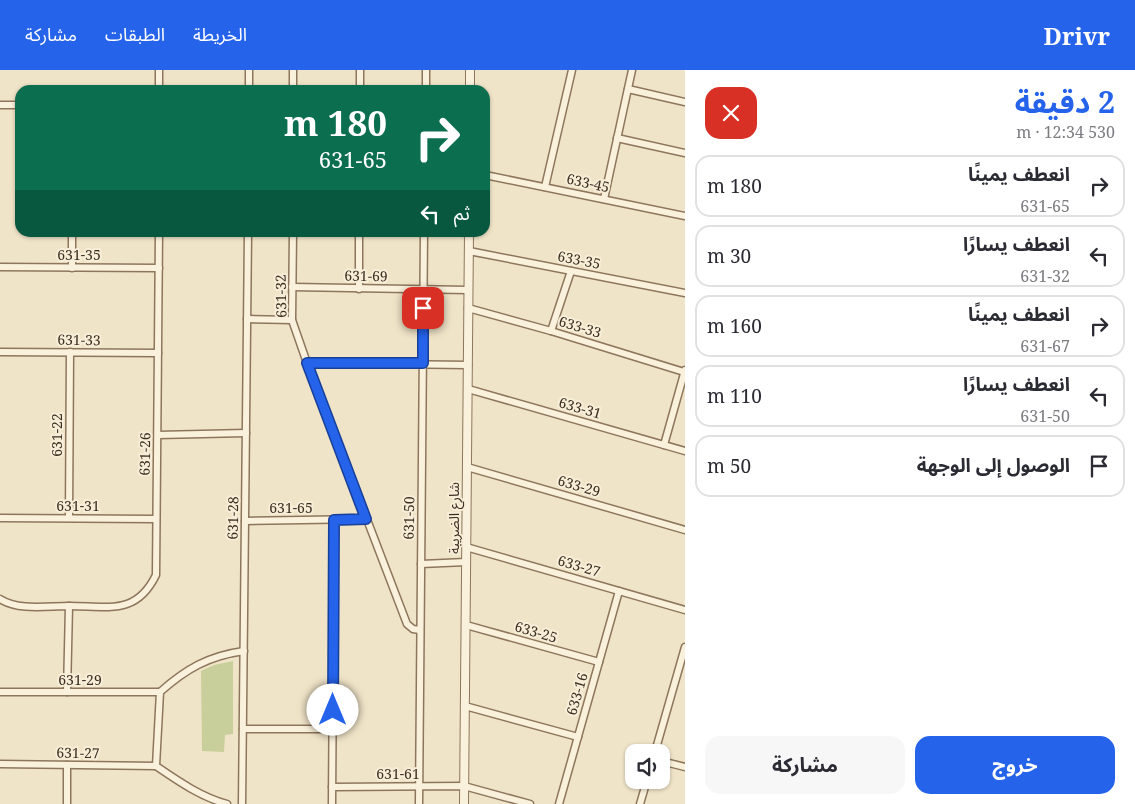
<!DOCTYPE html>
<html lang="ar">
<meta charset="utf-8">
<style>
:root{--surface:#fff;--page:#f7f7f7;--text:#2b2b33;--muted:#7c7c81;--line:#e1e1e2;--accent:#2563eb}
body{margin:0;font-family:"Noto Serif","Noto Sans Arabic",serif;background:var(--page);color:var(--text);direction:rtl;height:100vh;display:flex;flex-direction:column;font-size:19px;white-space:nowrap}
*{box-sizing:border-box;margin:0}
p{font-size:16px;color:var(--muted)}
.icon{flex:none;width:28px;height:28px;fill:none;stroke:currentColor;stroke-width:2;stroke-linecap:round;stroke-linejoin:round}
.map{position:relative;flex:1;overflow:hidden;direction:ltr}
.panel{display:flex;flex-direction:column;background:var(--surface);width:450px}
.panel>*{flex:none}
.top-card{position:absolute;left:15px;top:15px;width:475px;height:152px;border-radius:15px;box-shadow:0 1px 4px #0004;direction:rtl;background:#0b6e4f;color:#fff;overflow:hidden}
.fabs{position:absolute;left:625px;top:674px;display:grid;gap:10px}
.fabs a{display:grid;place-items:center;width:45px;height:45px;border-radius:10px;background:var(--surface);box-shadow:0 1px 4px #0004;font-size:25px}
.pin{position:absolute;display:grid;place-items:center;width:42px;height:42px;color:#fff;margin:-21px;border-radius:10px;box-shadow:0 2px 8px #0006}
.me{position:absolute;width:55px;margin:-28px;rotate:0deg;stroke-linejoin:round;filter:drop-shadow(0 0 4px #0008)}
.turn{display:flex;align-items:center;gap:18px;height:105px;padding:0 20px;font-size:22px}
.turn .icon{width:65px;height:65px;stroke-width:2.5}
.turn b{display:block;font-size:35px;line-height:42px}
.then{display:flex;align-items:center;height:48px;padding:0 20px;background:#0003;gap:10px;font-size:19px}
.round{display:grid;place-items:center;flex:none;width:52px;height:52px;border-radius:15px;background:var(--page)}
.summary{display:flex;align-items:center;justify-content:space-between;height:85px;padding:0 20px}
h1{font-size:30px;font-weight:700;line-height:38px;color:var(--accent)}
.action{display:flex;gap:10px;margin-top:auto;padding:10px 20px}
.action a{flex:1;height:58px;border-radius:15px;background:var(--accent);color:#fff;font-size:20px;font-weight:700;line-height:58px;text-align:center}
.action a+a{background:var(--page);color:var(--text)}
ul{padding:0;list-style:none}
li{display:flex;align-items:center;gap:15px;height:62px;margin:0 10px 8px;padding:0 10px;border:2px solid var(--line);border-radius:15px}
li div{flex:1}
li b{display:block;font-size:19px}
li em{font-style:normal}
header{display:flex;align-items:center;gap:30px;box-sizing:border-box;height:70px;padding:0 25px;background:var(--accent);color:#fff}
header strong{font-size:24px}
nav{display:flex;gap:28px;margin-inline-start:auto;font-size:18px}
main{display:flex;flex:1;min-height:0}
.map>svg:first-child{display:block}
.green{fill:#c9cf9b}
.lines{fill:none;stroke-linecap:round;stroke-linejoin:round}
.minor-casing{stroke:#8d765c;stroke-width:9}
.tertiary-casing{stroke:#8d765c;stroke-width:10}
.minor{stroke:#faf1dc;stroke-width:6}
.tertiary{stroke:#faf1dc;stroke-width:8}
.route-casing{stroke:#184099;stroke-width:12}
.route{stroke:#2563eb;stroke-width:9}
.labels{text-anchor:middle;stroke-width:4;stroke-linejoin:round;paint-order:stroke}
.street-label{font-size:14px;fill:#3d2e20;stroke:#f7eed8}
</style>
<header>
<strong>Drivr</strong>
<nav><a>الخريطة</a><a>الطبقات</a><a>مشاركة</a></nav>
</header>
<main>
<section class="panel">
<div class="summary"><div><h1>2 دقيقة</h1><p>530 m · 12:34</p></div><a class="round" style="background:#d93025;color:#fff"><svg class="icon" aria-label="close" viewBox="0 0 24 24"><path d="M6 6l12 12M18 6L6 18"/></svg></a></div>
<ul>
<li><svg class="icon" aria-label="right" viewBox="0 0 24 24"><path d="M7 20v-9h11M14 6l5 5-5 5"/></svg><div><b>انعطف يمينًا</b><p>631-65</p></div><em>180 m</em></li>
<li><svg class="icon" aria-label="left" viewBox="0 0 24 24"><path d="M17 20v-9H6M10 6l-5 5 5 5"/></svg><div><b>انعطف يسارًا</b><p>631-32</p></div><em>30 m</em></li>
<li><svg class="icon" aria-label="right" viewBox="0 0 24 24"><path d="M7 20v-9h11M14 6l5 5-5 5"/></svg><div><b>انعطف يمينًا</b><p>631-67</p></div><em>160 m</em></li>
<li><svg class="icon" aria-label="left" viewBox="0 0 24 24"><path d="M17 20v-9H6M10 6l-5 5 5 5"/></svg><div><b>انعطف يسارًا</b><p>631-50</p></div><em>110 m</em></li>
<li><svg class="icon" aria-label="arrive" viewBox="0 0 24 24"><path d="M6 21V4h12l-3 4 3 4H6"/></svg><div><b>الوصول إلى الوجهة</b></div><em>50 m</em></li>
</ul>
<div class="action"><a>خروج</a><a>مشاركة</a></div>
</section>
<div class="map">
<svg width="685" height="734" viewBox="0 0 685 734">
<rect width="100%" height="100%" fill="#f0e4c8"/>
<path class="green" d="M233 591V664L225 665 224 682 202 681 201 601 214 595Z"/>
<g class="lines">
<defs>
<g id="minor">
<path d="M159 0V20"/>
<path d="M628 19 685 32"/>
<path d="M249 20V0"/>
<path d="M293 20V0"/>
<path d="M360 20V0"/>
<path d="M426 20V0"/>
<path d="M0 35H20"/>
<path d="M617 68 685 83"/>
<path d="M485 105 685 146"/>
<path d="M545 117 572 0"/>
<path d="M604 129 632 0"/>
<path d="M293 162 292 250 307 293 407 554 413 559 420 560"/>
<path d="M469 181 685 223"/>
<path d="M0 197 159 198"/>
<path d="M72 198V162"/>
<path d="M292 217 468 220"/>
<path d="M359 219V162"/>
<path d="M468 238 551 261 684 302"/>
<path d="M247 249 292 250"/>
<path d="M551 261 571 201"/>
<path d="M0 282 158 283"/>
<path d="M307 293 468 295"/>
<path d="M468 319 685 381"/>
<path d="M158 365 246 363"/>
<path d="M664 375 685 300"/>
<path d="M467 397 685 460"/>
<path d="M0 448 156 449"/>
<path d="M69 448 70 282"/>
<path d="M245 451 366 449"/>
<path d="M466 477 685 540"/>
<path d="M421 494 466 492"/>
<path d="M0 529C19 541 47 536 69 536L67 622"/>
<path d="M69 536C108 536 136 546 156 505L159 162"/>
<path d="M466 555 599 592"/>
<path d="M0 622H160"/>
<path d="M465 636 578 667"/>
<path d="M243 659H333"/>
<path d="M655 682 685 577"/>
<path d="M661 691 685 697"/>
<path d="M0 694 156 696"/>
<path d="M332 717 464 716 530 734"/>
<path d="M67 734V695"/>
<path d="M227 734C201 727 178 711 156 696L160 622C186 599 208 586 244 581"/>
<path d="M242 734 248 162"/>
<path d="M332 734 334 450"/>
<path d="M419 734 424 162"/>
<path d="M559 734 619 521"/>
<path d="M640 734 647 710"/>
</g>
<g id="tertiary">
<path d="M470 20V0"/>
<path d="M464 734 469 162"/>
</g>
</defs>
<use href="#minor" class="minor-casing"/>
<use href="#tertiary" class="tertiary-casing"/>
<use href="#minor" class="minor"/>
<use href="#tertiary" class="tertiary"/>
</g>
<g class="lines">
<defs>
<path id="route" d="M333 640 334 450 366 449 307 293H423V238"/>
</defs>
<use href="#route" class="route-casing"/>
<use href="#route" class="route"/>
</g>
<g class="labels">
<g class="street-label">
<text transform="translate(588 113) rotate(12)" y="5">633-45</text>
<text x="79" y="190">631-35</text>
<text transform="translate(579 190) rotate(11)" y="5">633-35</text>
<text transform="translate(366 206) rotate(1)" y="5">631-69</text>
<text transform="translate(281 226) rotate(-91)" y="5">631-32</text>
<text transform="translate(580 257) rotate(17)" y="5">633-33</text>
<text transform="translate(79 270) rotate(1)" y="5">631-33</text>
<text transform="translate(580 338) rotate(16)" y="5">633-31</text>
<text transform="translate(57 365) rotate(-90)" y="5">631-22</text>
<text transform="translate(145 384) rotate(-89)" y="5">631-26</text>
<text transform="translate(579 416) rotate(16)" y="5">633-29</text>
<text x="78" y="441">631-31</text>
<text x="291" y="443">631-65</text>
<text transform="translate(233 448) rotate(-89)" y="5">631-28</text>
<text transform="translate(409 448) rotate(-89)" y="5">631-50</text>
<text transform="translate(454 448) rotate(-90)" y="5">شارع الضريبة</text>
<text transform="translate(579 496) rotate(16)" y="5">633-27</text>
<text transform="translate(536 562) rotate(16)" y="5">633-25</text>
<text x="80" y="615">631-29</text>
<text transform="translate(577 624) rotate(-74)" y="5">633-16</text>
<text transform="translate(78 683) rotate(1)" y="5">631-27</text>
<text x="398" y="709">631-61</text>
</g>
</g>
</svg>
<div class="fabs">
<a><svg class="icon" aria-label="sound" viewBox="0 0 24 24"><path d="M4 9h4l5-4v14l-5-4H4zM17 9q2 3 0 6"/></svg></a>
</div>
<div class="pin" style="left:423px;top:238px;background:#d93025"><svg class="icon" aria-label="arrive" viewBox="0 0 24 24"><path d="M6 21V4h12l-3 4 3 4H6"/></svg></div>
<svg class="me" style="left:333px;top:640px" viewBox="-20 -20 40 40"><circle r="19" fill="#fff"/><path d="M0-13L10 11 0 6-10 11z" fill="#2563eb"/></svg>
<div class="top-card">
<div class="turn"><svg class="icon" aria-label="right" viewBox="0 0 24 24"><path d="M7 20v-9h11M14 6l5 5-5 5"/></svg><div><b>180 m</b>631-65</div></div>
<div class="then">ثم<svg class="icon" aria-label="left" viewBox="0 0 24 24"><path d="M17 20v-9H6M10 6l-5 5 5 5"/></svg></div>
</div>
</div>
</main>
